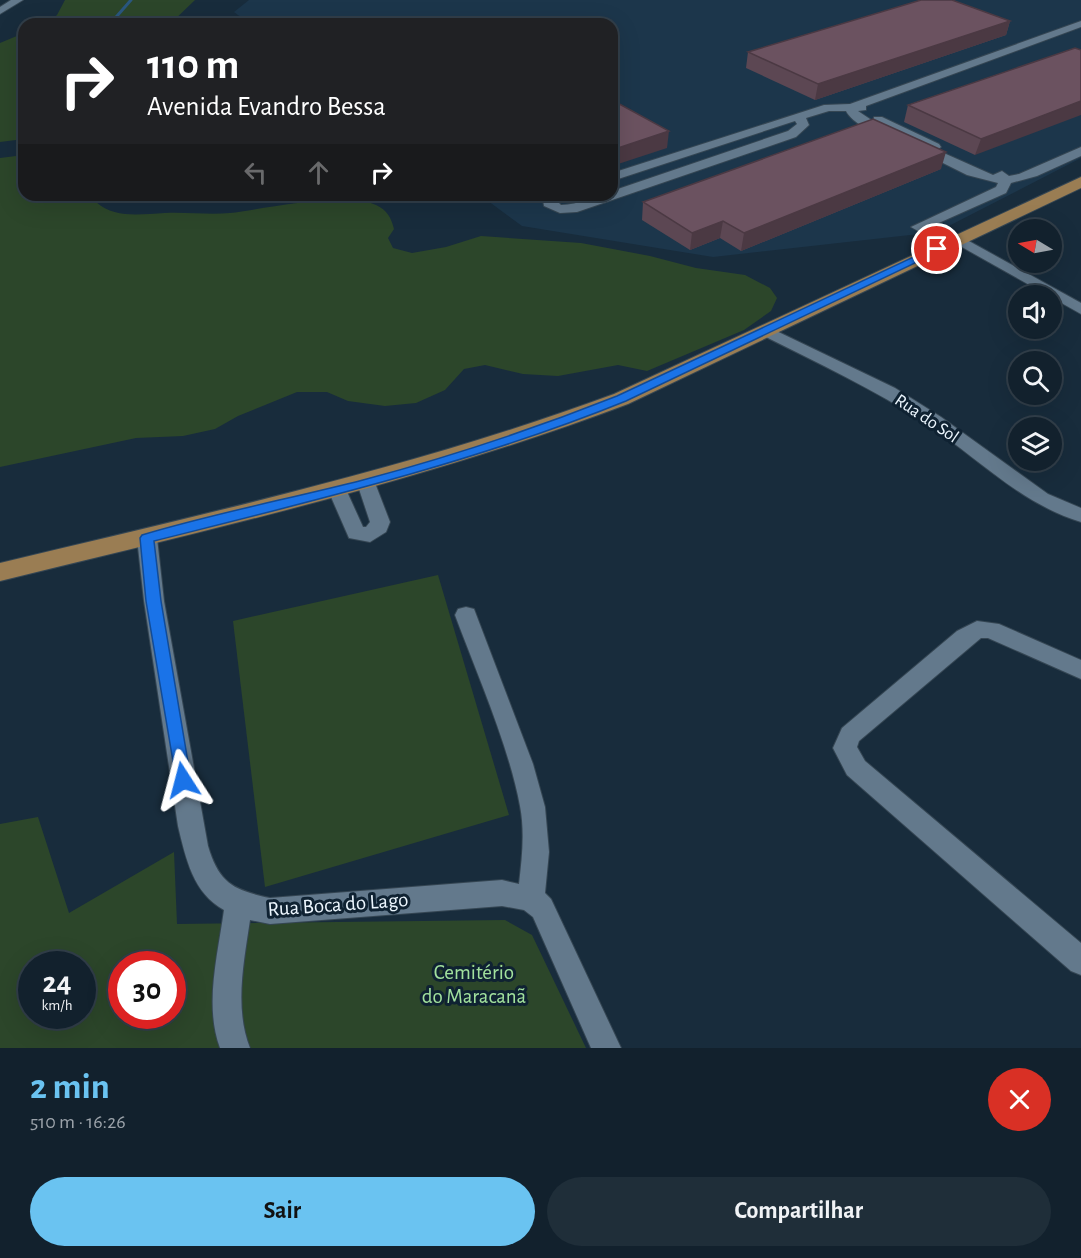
<!DOCTYPE html>
<html lang="pt">
<meta charset="utf-8">
<style>
:root{--surface:#12212d;--page:#1f2e39;--text:#f1f3f6;--muted:#9ca3aa;--line:#313e49;--accent:#6ac3f1}
body{margin:0;font-family:"Alegreya Sans",sans-serif;background:var(--page);color:var(--text);height:100vh;display:flex;flex-direction:column;font-size:22px;white-space:nowrap}
*{box-sizing:border-box;margin:0}
p{font-size:20px;color:var(--muted)}
.icon{flex:none;width:33px;height:33px;fill:none;stroke:currentColor;stroke-width:2;stroke-linecap:round;stroke-linejoin:round}
.map{position:relative;height:1048px;overflow:hidden}
.details{display:flex;flex-direction:column;background:var(--surface);flex:1}
.details>*{flex:none}
.banner{position:absolute;left:18px;top:18px;width:600px;height:183px;border-radius:18px;box-shadow:0 6px 24px #0002,0 0 0 2px var(--line);background:#202124;color:#fff;overflow:hidden}
.needle{width:39px;rotate:280deg}
.fabs{position:absolute;left:1008px;top:219px;display:grid;gap:12px}
.fabs a{display:grid;place-items:center;width:54px;height:54px;border-radius:50%;background:var(--surface);box-shadow:0 6px 24px #0002,0 0 0 2px var(--line);font-size:30px}
.speed{position:absolute;left:18px;top:951px;display:flex;gap:12px;font-size:30px;font-weight:700;text-align:center}
.speed>*{display:grid;place-content:center;width:78px;height:78px;border-radius:50%;background:var(--surface);box-shadow:0 6px 24px #0002,0 0 0 2px var(--line);line-height:1}
.speed small{font-size:15px;font-weight:400}
.speed .limit{border:9px solid #d22;background:#fff;color:#111}
.pin{position:absolute;display:grid;place-items:center;width:51px;height:51px;color:#fff;margin:-26px;border:3px solid #fff;border-radius:50%;box-shadow:0 2px 6px #0007}
.me{position:absolute;width:66px;margin:-33px;rotate:351deg;stroke-linejoin:round;filter:drop-shadow(0 0 4px #0008)}
.turn{display:flex;align-items:center;gap:21px;height:126px;padding:0 30px;font-size:27px}
.turn .icon{width:78px;height:78px;stroke-width:2.5}
.turn b{display:block;font-size:42px;line-height:51px}
.lanes{display:flex;align-items:center;height:57px;padding:0 30px;background:#0003;justify-content:center;gap:30px;direction:ltr}
.lanes .off{opacity:.35}
.round{display:grid;place-items:center;flex:none;width:63px;height:63px;border-radius:32px;background:var(--page)}
.head{display:flex;align-items:center;justify-content:space-between;height:102px;padding:0 30px}
h1{font-size:36px;font-weight:600;line-height:45px;color:var(--accent)}
.cta{display:flex;gap:12px;margin-top:auto;padding:12px 30px}
.cta a{flex:1;height:69px;border-radius:36px;background:var(--accent);color:#111;font-size:24px;font-weight:600;line-height:69px;text-align:center}
.cta a+a{background:var(--page);color:var(--text)}
.map>svg:first-child{display:block}
.built{fill:#1c364b}
.green{fill:#2c462a;fill-rule:evenodd}
.lines{fill:none;stroke-linecap:round;stroke-linejoin:round}
.stream{stroke:#2a577f;stroke-width:3}
.minor-casing{stroke:#354653;stroke-width:2}
.major-casing{stroke:#354653;stroke-width:2}
.minor{fill:#63798c;fill-rule:evenodd}
.major{fill:#9a7d53;fill-rule:evenodd}
.wall{fill:#5c4753}
.shaded-wall{fill:#4b3943}
.building{fill:#6b5260;stroke:#4b3943;stroke-width:1.5}
.route{fill:#1a73e8;stroke:#114b97;stroke-width:1.5}
.labels{text-anchor:middle;stroke-width:6;stroke-linejoin:round;paint-order:stroke}
.street-label{font-size:18px;fill:#ecf6fe;stroke:#0f2232}
.near-street-label{font-size:21px;fill:#ecf6fe;stroke:#0f2232}
.near-park-label{font-size:21px;fill:#a2e19d;stroke:#0f2232}
</style>
<div class="map">
<svg width="1081" height="1048" viewBox="0 0 1081 1048">
<rect width="100%" height="100%" fill="#182c3c"/>
<path class="built" d="M249 0H1081V158L937 232 713 257 522 226 480 195H612V24H250L234 12Z"/>
<g class="green">
<path d="M65 0H195L170 24H48L57 15Z"/>
<path d="M24 33V139L0 142V43Z"/>
<path d="M24 155V195H97L96 202C115 219 141 214 165 213 187 212 209 215 230 213 263 209 346 191 376 205 387 210 391 217 394 229L388 238 393 248 412 253 446 247 481 236 581 243 650 256 696 268 745 275 770 288 777 298 771 311 744 330 647 371 618 365 558 376 523 374 485 365 464 369 445 390 416 403 385 406 348 401 327 392H297L238 416 215 429 183 436 136 438 0 467V158Z"/>
<path d="M438 575 509 815 265 887 233 621Z"/>
<path d="M38 817 69 913 174 852 177 924 505 920 532 935 586 1048H0V824ZM32 964H82V1016H32ZM122 964H172V1016H122Z"/>
</g>
<g class="lines">
<path class="stream" d="M110 24 131 0"/>
<defs>
<g id="minor">
<path d="M11 0H23L0 14V7Z"/>
<path d="M1081 21V27L866 106V110L858 111 873 121 874 117H882L939 144 941 147 937 150 993 175 1002 171 1009 176 1019 174 1081 147V156L1037 176 1011 183 1006 193 923 230 918 231 911 227 996 187 998 183 967 175 917 150 915 147 919 144 895 132 893 136C879 138 852 123 846 111H829L806 118 809 125 796 137 577 212 560 213 544 206 543 200 548 195H563L557 201 561 205C579 205 594 195 612 195V191L788 131 797 124 795 121 612 181V173L824 105 850 104Z"/>
<path d="M958 235 1081 303V314L953 242V236Z"/>
<path d="M766 326 895 388 941 417 1048 494 1081 508V522C1021 504 978 458 927 424 874 389 817 363 760 334L758 331 760 328Z"/>
<path d="M366 477 373 479 375 483 390 522 386 532 370 542 349 538 328 490 330 485H344L363 527H366L370 522 357 483 359 479Z"/>
<path d="M147 531 154 533 157 538 164 601 208 846C219 883 233 890 270 898L502 880 519 884C522 858 525 832 520 806 509 746 477 674 455 615L458 609 466 607 474 609 533 764 545 807 549 852 545 893 551 899 621 1048H591L533 917 524 910 502 906 270 924 250 920C244 961 234 1008 250 1048H220C204 1005 218 954 224 910 193 893 186 859 178 826L144 601 137 538 140 533Z"/>
<path d="M977 621 999 624 1081 660V679L988 638H981L859 741 857 747 865 761 1081 943V975L1071 971 847 775 833 748 842 728 957 631Z"/>
</g>
<path id="major" d="M1081 177V188L628 404C424 481 212 529 0 581V563C207 513 414 468 614 394Z"/>
</defs>
<use href="#minor" class="minor-casing"/>
<use href="#major" class="major-casing"/>
<use href="#minor" class="minor"/>
<use href="#major" class="major"/>
</g>
<g class="wall">
<path d="M1010 21 1006 35 815 100 746 68 748 52Z"/>
<path d="M1075 48 975 155 904 122 908 105Z"/>
<path d="M941 169 741 251 720 238 690 250 642 220 643 202Z"/>
</g>
<g class="shaded-wall">
<path d="M1010 21 1006 35 815 100 818 84Z"/>
<path d="M1081 101V115L975 155 981 139Z"/>
<path d="M669 131 667 148 612 166V150Z"/>
<path d="M946 152 941 169 741 251 744 233Z"/>
<path d="M723 221 720 238 690 250 692 233Z"/>
</g>
<g class="building">
<path d="M921 0H952L1010 21 818 84 748 52Z"/>
<path d="M1075 48 1081 50V101L981 139 908 105Z"/>
<path d="M612 100 669 131 612 150Z"/>
<path d="M873 119 946 152 744 233 723 221 692 233 643 202Z"/>
</g>
<path class="route" d="M937 246 940 247V251L626 401C473 463 313 501 154 541L161 601 191 780 189 785 183 787 177 785 146 601 140 538 142 535C215 513 289 499 363 480 449 457 534 429 617 396Z"/>
<g class="labels">
<g class="street-label">
<text transform="translate(927 418) rotate(34)" y="6">Rua do Sol</text>
</g>
<g class="near-street-label">
<text transform="translate(338 904) rotate(-4)" y="7">Rua Boca do Lago</text>
</g>
<g class="near-park-label">
<text x="474" y="979">Cemitério<tspan x="474" dy="24">do Maracanã</tspan></text>
</g>
</g>
</svg>
<div class="fabs">
<a><svg class="needle" viewBox="-14 -14 28 28"><path d="M0-13l5 13h-10z" fill="#e53935"/><path d="M0 13l5-13h-10z" fill="#9ca3aa"/></svg></a>
<a><svg class="icon" aria-label="sound" viewBox="0 0 24 24"><path d="M4 9h4l5-4v14l-5-4H4zM17 9q2 3 0 6"/></svg></a>
<a><svg class="icon" aria-label="search" viewBox="0 0 24 24"><circle cx="10" cy="10" r="6"/><path d="M15 15l6 6"/></svg></a>
<a><svg class="icon" aria-label="layers" viewBox="0 0 24 24"><path d="M12 4l9 5-9 5-9-5zM3 14l9 5 9-5"/></svg></a>
</div>
<div class="speed"><div>24<small>km/h</small></div><div class="limit">30</div></div>
<div class="pin" style="left:937px;top:249px;background:#d93025"><svg class="icon" aria-label="arrive" viewBox="0 0 24 24"><path d="M6 21V4h12l-3 4 3 4H6"/></svg></div>
<svg class="me" style="left:183px;top:780px" viewBox="-20 -20 40 40"><path d="M0-17L14 15 0 8-14 15z" fill="#1a73e8" stroke="#fff" stroke-width="4"/></svg>
<div class="banner">
<div class="turn"><svg class="icon" aria-label="right" viewBox="0 0 24 24"><path d="M7 20v-9h11M14 6l5 5-5 5"/></svg><div><b>110 m</b>Avenida Evandro Bessa</div></div>
<div class="lanes"><svg class="icon off" aria-label="left" viewBox="0 0 24 24"><path d="M17 20v-9H6M10 6l-5 5 5 5"/></svg><svg class="icon off" aria-label="ahead" viewBox="0 0 24 24"><path d="M12 20V5M6 11l6-6 6 6"/></svg><svg class="icon" aria-label="right" viewBox="0 0 24 24"><path d="M7 20v-9h11M14 6l5 5-5 5"/></svg></div>
</div>
</div>
<section class="details">
<div class="head"><div><h1>2 min</h1><p>510 m · 16:26</p></div><a class="round" style="background:#d93025;color:#fff"><svg class="icon" aria-label="close" viewBox="0 0 24 24"><path d="M6 6l12 12M18 6L6 18"/></svg></a></div>
<div class="cta"><a>Sair</a><a>Compartilhar</a></div>
</section>
